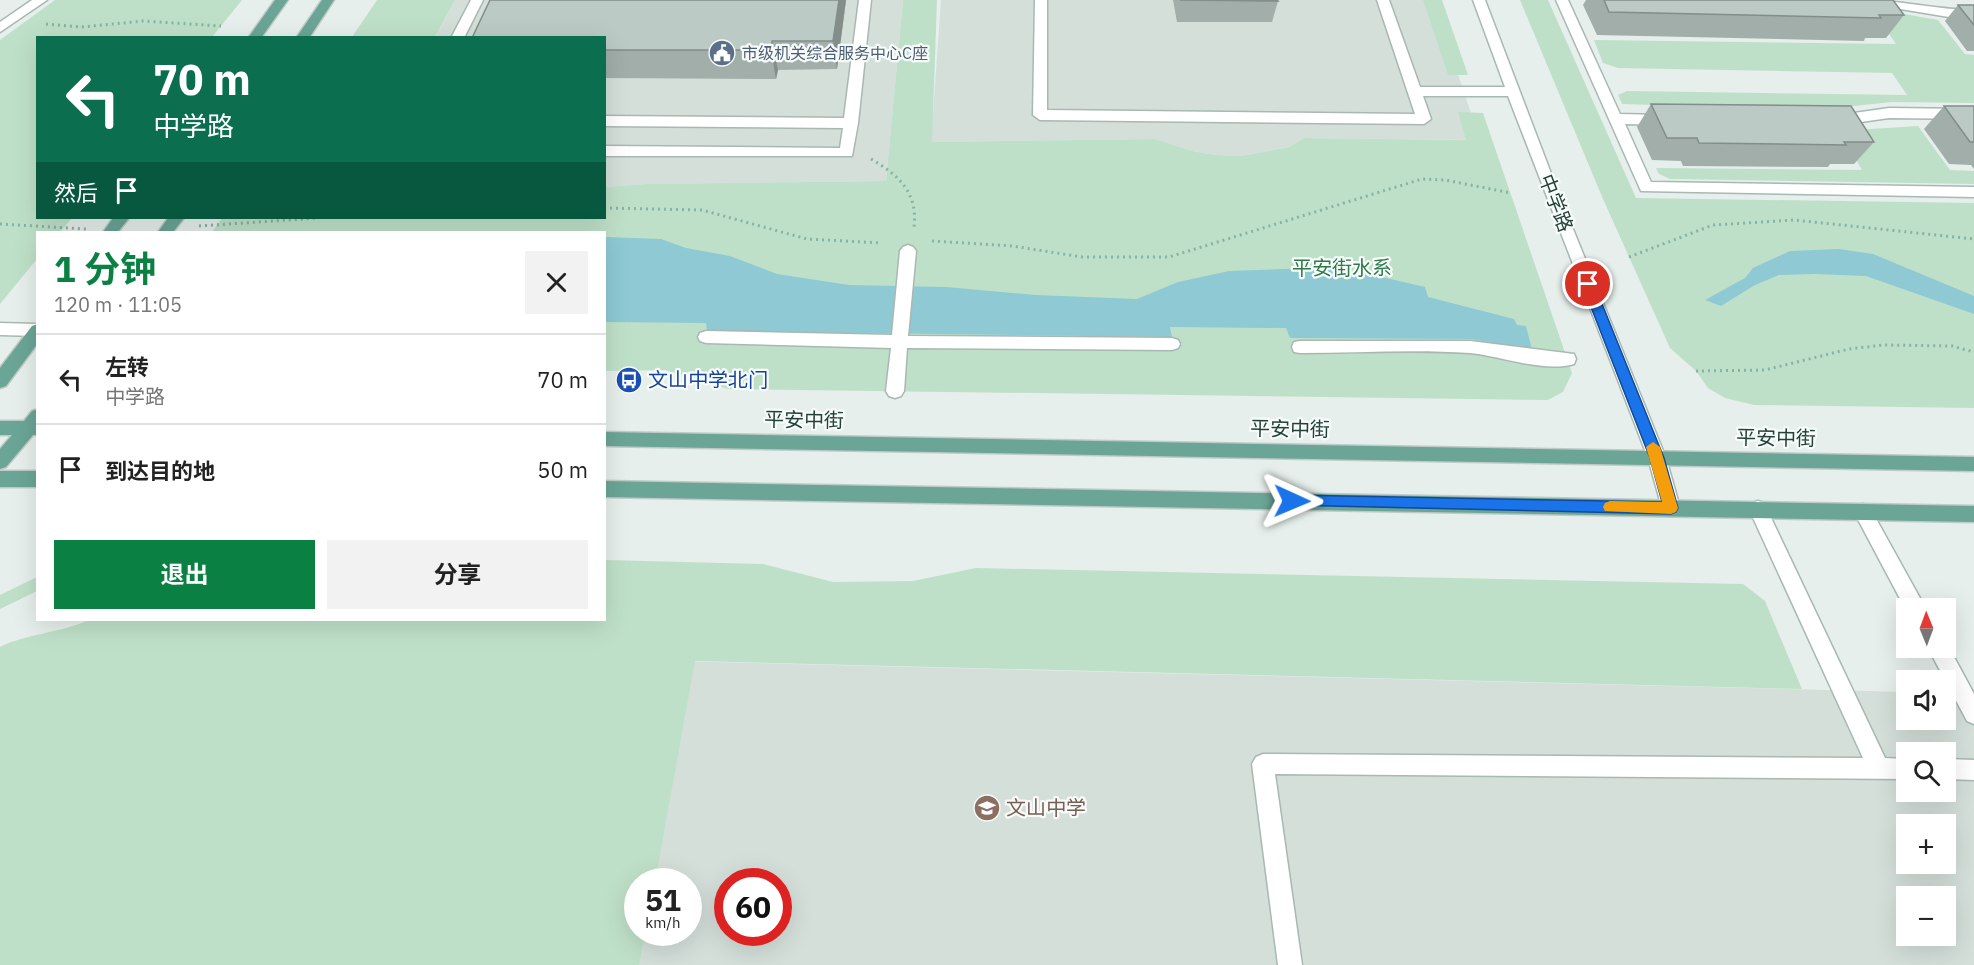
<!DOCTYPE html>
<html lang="zh">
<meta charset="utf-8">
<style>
:root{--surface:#fff;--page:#f2f2f2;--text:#222;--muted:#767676;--line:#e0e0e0;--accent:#0b8043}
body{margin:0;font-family:"IBM Plex Sans","Noto Sans SC",sans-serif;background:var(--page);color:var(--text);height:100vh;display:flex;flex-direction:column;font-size:22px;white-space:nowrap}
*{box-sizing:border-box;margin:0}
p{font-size:20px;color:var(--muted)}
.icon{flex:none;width:33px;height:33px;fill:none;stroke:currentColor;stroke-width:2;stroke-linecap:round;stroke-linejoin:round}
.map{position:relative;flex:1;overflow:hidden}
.panel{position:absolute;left:36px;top:231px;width:570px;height:390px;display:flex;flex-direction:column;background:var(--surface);border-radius:0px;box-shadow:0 6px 24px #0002}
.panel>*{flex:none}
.guide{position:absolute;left:36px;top:36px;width:570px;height:183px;border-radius:0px;box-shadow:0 6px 24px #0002;background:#0b6e4f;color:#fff;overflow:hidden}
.needle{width:39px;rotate:359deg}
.fabs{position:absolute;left:1896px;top:598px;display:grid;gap:12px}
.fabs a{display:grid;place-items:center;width:60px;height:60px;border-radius:0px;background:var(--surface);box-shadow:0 6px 24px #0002;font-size:30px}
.speed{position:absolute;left:624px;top:868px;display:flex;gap:12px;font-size:30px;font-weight:700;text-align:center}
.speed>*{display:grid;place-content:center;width:78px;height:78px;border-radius:50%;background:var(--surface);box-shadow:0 6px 24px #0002;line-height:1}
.speed small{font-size:15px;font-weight:400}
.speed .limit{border:9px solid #d22;background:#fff;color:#111}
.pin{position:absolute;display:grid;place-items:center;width:51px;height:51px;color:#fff;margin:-26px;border:3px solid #fff;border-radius:50%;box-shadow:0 2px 6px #0007}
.me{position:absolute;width:66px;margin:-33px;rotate:91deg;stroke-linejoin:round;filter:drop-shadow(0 0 4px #0008)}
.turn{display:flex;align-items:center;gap:21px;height:126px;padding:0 18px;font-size:27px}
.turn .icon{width:78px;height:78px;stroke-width:2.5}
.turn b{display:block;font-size:42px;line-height:51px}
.then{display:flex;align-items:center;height:57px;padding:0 18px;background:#0003;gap:12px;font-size:22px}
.round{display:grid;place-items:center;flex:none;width:63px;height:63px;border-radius:0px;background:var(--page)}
.headline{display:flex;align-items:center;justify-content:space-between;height:102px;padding:0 18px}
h1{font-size:36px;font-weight:700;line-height:45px;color:var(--accent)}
.cta{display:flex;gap:12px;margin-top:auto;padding:12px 18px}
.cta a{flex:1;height:69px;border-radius:0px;background:var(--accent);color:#fff;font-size:24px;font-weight:700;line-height:69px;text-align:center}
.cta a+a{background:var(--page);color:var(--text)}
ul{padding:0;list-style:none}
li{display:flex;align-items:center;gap:18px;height:90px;padding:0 18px;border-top:2px solid var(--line)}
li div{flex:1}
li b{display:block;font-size:22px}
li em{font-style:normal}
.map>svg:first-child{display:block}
.built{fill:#d4dfda;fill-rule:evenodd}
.green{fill:#bfe0c8}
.water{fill:#8ec9d4}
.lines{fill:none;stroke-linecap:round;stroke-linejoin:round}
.minor-casing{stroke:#a8b8b2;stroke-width:3}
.major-casing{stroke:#c2cac8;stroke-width:3}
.path{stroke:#86b3a5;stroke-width:3;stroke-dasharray:2 4;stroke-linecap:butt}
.minor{fill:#fff;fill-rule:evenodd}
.major{fill:#6aa596;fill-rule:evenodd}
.wall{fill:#a1aea9}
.shaded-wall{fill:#838d89}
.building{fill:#bbcac4;stroke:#838d89;stroke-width:1.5}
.route{fill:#1a73e8;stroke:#114b97;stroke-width:1.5}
.slow{fill:#f59e0b}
.labels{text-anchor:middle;stroke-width:4.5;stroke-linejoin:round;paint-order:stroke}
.far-service-label{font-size:16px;fill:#4e5e75;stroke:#f7fbf9;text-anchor:start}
.street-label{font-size:20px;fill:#24423a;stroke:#f7fbf9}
.park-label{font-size:20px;fill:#2d7a4b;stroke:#f7fbf9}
.transit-label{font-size:20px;fill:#164399;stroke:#f7fbf9;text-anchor:start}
.education-label{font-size:20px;fill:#785e54;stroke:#f7fbf9;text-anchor:start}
</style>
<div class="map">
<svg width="1974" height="965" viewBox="0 0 1974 965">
<rect width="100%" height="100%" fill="#e6efeb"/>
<g class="built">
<path d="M455 0H903L886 181 645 184 605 187 604 38H435Z"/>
<path d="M941 0H1433L1480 140 1305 138 1289 147 1241 156 1216 155 1192 151 1155 139 931 142Z"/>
<path d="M71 646 1906 692V720H1946V693H1974V965H0ZM1906 753H1946V792H1906ZM1906 825H1946V864H1906ZM638 882H688V933H638ZM728 882H778V933H728ZM1906 897H1946V936H1906Z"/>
</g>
<g class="green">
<path d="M55 0H242L212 37 38 38V218H72L60 232H38L37 259 0 304V40Z"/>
<path d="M377 0H455L435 37H352Z"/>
<path d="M903 0H937L932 142 1155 139 1192 151 1216 155 1241 156 1289 147 1304 138 1466 140 1458 112 1483 113 1572 373 1563 392 1548 400 728 389 665 370 605 371 604 232H212L222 218H604L605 187 645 184 886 181Z"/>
<path d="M1423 0H1442L1468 75H1448Z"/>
<path d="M1520 0H1548L1636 198 1974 203V408L1754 405 1725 398 1708 388 1696 371 1670 348 1603 199Z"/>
<path d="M1871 8 1938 20 1965 54 1974 55V103L1892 102 1816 110 1622 104 1618 95 1627 91 1907 95 1892 73 1618 68 1603 63 1594 40 1896 44Z"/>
<path d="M1918 126 1950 170 1974 171V184L1670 179 1659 174 1656 168 1862 170 1839 131Z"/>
<path d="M605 560 763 564 833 582 913 581 976 568 1743 584 1765 601 1802 689 695 661 655 882H638V933H645L639 965H0V647C28 633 61 633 89 620H604Z"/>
<path d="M37 577V591L0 609V595Z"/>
</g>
<g class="water">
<path d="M605 237 661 239 686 248 730 256 777 274 849 285 946 287 1036 295 1137 299 1178 282 1229 271 1314 268 1360 272 1425 287 1428 297 1514 319 1517 325 1526 326 1532 350 1471 339 1290 338 1286 328 1170 327 1172 337 707 331 706 323 605 322Z"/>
<path d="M1839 249 1873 254 1974 296V314L1866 276 1815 274 1779 275 1755 285 1721 306 1705 300 1745 278 1753 268 1790 251Z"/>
</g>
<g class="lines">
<defs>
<g id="minor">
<path d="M32 0H47L0 32V22Z"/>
<path d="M471 0H483L464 38H451Z"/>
<path d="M859 0H871L858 123 852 156H604V146L840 148 843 128 604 126V116L844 118Z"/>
<path d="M1035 0H1047V110L1415 114 1377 0H1389L1420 87H1505L1473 0H1485L1560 197 1666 458 1680 508 1677 514 1671 516 1665 514 1662 508 1648 458 1508 96H1423L1431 119 1424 124 1040 120 1033 115Z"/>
<path d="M1556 0H1568L1620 114 1664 115 1671 120 1664 125 1625 124 1651 182 1974 187V197L1641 191Z"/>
<path d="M1864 0C1901 0 1937 10 1974 10V18H1955L1870 4Z"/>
<path d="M1889 108 1974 109V119L1889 118 1833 126 1826 121 1833 116Z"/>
<path d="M908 245 913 247 916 251 908 336 1172 338 1178 340 1180 344 1178 348 1172 350 907 348 904 391 901 396 895 398 889 396 886 391 891 348 706 343 700 341 698 337 700 333 706 331 892 335 900 251 903 247Z"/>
<path d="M0 323 38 324V336L0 335Z"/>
<path d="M1300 341H1470L1574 354 1576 359 1574 364C1544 373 1501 356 1470 353 1414 349 1356 353 1300 353L1294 352 1292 347 1294 342Z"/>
<path d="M1758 501 1764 503 1885 758 1906 759V779L1275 774 1302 965H1278L1252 764 1256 757 1263 754 1863 758 1749 509 1752 503Z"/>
<path d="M1863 504 1869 506 1926 609 1906 610 1854 512 1857 506Z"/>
<path d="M1946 642 1974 694V724L1967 721 1928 648H1946Z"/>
<path d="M1946 759 1974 760V780L1946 779Z"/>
</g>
<g id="major">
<path d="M275 0H288L261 38H248Z"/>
<path d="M322 0H334L309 38H296Z"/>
<path d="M113 218H129L118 232H103Z"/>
<path d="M168 218H184L173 232H158Z"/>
<path d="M38 324V343L6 386 0 388V368L32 326Z"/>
<path d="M38 409V435H33L6 467 0 469V449L12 435H0V421H24L32 411Z"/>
<path d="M604 432 1974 457V471L604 446Z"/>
<rect x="0" y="471" width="38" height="16"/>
<path d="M604 481 1974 506V522L604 497Z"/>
</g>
</defs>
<use href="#minor" class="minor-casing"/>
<use href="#major" class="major-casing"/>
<g class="path">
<path d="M46 24 82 27 143 21 221 26"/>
<path d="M871 159C899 175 918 193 914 227"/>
<path d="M604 208 702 210 807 239 882 243"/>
<path d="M0 224 86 229"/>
<path d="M199 226 318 218"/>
<path d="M932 241 1012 246 1082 257H1169L1422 179 1445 180 1511 193"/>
<path d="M1629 257 1713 225 1794 220 1974 239"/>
<path d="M1696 371 1765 370 1849 349 1884 345 1952 346 1974 352"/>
</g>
<use href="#minor" class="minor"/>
<use href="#major" class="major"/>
</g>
<g class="wall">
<path d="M490 0H846L837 69 778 70 776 79 604 78V38Z"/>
<path d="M1173 0H1277L1278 1 1272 22H1177Z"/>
<path d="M1586 0H1893L1904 15 1886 38H1865L1864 41 1597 35 1583 5Z"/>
<path d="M1958 5H1974V51H1967L1945 21Z"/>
<path d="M1651 104 1874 142 1854 164H1830L1828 167 1683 166 1681 161 1652 160 1637 127Z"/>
<path d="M1944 106H1974V169L1971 165 1949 164 1924 129Z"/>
</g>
<g class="shaded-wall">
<path d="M839 0H846L837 69 833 41Z"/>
<path d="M772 41 778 70 776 79 771 50Z"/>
</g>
<g class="building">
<path d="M490 0H839L833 41H772L771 50H604V38H472Z"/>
<path d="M1180 0H1277L1278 1Z"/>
<path d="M1604 0H1893L1904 15H1879L1881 18 1609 12Z"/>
<path d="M1958 5H1974V25Z"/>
<path d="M1651 104 1851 106 1874 142H1844L1846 145 1699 143 1697 138H1667Z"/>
<path d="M1944 106H1974V142H1970Z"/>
</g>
<path class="route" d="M1588 279 1594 284 1664 458 1678 508 1676 512 1671 514 1287 505 1285 501 1287 497 1292 495 1662 502 1650 458 1582 284Z"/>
<path class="slow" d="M1653 442 1660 447 1678 508 1676 512 1671 514 1605 511 1603 507 1605 503 1610 501 1662 502 1646 447Z"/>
<defs>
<symbol id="civic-disc" viewBox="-11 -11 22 22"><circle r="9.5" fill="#5c6f8a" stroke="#f7fbf9"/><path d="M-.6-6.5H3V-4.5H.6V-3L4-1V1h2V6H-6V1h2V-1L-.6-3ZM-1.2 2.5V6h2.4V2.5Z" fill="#fff"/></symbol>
<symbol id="bus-disc" viewBox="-11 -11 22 22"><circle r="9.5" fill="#1a4fb4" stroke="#f7fbf9"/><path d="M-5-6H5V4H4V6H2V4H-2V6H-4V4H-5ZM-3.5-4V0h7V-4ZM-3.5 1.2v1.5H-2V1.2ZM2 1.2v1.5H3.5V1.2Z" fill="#fff"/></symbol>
<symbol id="school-disc" viewBox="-11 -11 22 22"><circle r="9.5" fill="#8d6e63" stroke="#f7fbf9"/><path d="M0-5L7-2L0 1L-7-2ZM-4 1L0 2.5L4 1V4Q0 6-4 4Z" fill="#fff"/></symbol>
</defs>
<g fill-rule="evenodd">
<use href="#civic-disc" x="707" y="38" width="30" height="30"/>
<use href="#bus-disc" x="614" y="365" width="30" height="30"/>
<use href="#school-disc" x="972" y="793" width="30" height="30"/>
</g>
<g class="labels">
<g class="far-service-label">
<text x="742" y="59">市级机关综合服务中心C座</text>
</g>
<g class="street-label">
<text transform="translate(1556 203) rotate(69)" y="7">中学路</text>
<text transform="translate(804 420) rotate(1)" y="7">平安中街</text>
<text transform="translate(1290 429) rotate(1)" y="7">平安中街</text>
<text transform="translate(1776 438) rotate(1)" y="7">平安中街</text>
</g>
<g class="park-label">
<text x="1342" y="275">平安街水系</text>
</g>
<g class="transit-label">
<text x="648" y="387">文山中学北门</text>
</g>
<g class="education-label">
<text x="1006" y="815">文山中学</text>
</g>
</g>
</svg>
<div class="fabs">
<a><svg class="needle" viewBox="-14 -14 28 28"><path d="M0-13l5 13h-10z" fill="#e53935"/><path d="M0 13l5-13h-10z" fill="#767676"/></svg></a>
<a><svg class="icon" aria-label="sound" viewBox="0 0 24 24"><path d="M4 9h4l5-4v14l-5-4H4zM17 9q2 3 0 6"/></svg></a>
<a><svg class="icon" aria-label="search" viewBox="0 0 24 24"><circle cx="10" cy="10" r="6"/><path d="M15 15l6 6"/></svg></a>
<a>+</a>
<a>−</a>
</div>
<div class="speed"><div>51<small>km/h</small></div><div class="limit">60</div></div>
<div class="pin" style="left:1588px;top:284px;background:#d93025"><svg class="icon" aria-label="arrive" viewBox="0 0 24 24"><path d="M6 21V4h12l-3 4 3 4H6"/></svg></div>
<svg class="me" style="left:1292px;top:501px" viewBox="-20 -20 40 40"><path d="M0-17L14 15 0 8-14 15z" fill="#1a73e8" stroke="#fff" stroke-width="4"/></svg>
<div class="guide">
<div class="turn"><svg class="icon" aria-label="left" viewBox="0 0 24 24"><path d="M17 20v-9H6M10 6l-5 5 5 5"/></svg><div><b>70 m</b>中学路</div></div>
<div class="then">然后<svg class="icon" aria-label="arrive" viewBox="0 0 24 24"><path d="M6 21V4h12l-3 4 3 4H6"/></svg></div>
</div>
<section class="panel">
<div class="headline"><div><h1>1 分钟</h1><p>120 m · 11:05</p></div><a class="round"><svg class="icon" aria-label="close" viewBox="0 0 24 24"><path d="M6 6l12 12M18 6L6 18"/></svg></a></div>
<ul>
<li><svg class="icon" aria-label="left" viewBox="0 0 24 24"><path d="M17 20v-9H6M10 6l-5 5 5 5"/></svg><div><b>左转</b><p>中学路</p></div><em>70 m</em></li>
<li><svg class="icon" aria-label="arrive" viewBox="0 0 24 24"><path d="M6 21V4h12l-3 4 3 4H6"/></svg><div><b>到达目的地</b></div><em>50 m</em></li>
</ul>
<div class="cta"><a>退出</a><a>分享</a></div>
</section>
</div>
